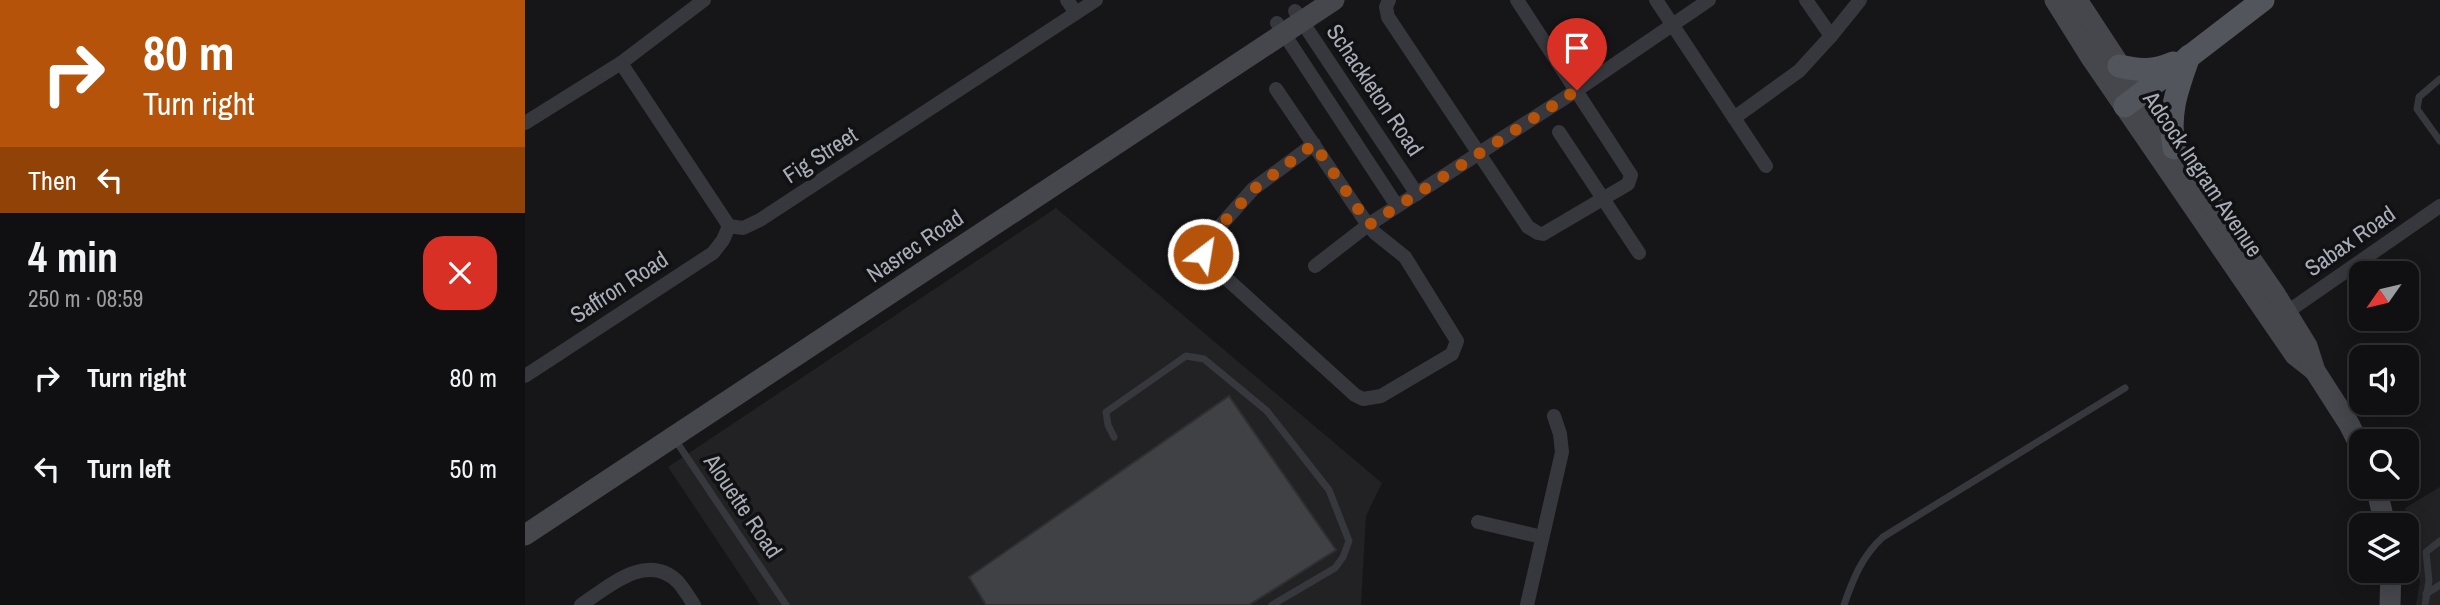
<!DOCTYPE html>
<meta charset="utf-8">
<style>
:root{--surface:#101012;--page:#19191b;--text:#f1f3f6;--muted:#9c9d9f;--line:#303032}
body{margin:0;font-family:"Archivo Narrow",sans-serif;background:var(--page);color:var(--text);height:100vh;display:flex;flex-direction:column;font-size:26px;white-space:nowrap}
*{box-sizing:border-box;margin:0}
p{font-size:23px;color:var(--muted)}
.icon{flex:none;width:38px;height:38px;fill:none;stroke:currentColor;stroke-width:2;stroke-linecap:round;stroke-linejoin:round}
.map{position:relative;flex:1;overflow:hidden}
.details{display:flex;flex-direction:column;background:var(--surface);width:525px}
.details>*{flex:none}
.top-card{background:#b45309;color:#fff;overflow:hidden}
.needle{width:46px;rotate:236deg}
.controls{position:absolute;left:1824px;top:261px;display:grid;gap:14px}
.controls a{display:grid;place-items:center;width:70px;height:70px;border-radius:14px;background:var(--surface);box-shadow:0 4px 18px #0003,0 0 0 2px var(--line);font-size:35px}
.pin{position:absolute;display:grid;place-items:center;width:60px;height:60px;color:#fff;margin:-72px -30px;border-radius:50% 50% 50% 0;rotate:-45deg;box-shadow:0 0 7px #0007}
.pin .icon{rotate:45deg}
.me{position:absolute;width:77px;margin:-38px;rotate:31deg;stroke-linejoin:round;filter:drop-shadow(0 0 5px #0008)}
.turn{display:flex;align-items:center;gap:24px;height:147px;padding:0 28px;font-size:32px}
.turn .icon{width:91px;height:91px;stroke-width:2.5}
.turn b{display:block;font-size:49px;line-height:60px}
.then{display:flex;align-items:center;height:66px;padding:0 28px;background:#0003;gap:14px;font-size:26px}
.round{display:grid;place-items:center;flex:none;width:74px;height:74px;border-radius:21px;background:var(--page)}
.head{display:flex;align-items:center;justify-content:space-between;height:119px;padding:0 28px}
h1{font-size:42px;font-weight:800;line-height:52px}
ul{padding:0;list-style:none}
li{display:flex;align-items:center;gap:21px;height:91px;padding:0 28px}
li div{flex:1}
li b{display:block;font-size:26px}
li em{font-style:normal}
main{display:flex;flex:1;min-height:0}
.map>svg:first-child{display:block}
.built{fill:#222225}
.building{fill:#404145;stroke:#303034;stroke-width:2}
.lines{fill:none;stroke-linecap:round;stroke-linejoin:round}
.lane{stroke:#37383d;stroke-width:7}
.street{stroke:#37383d;stroke-width:14}
.secondary{stroke:#45474d;stroke-width:21}
.primary{stroke:#53555c;stroke-width:23}
.route{stroke:#b45309;stroke-width:12;stroke-dasharray:0 21.6}
.labels{text-anchor:middle;stroke-width:7;stroke-linejoin:round;paint-order:stroke}
.street-label{font-size:23px;fill:#a8adb8;stroke:#111113}
</style>
<main>
<section class="details">
<div class="top-card">
<div class="turn"><svg class="icon" aria-label="right" viewBox="0 0 24 24"><path d="M7 20v-9h11M14 6l5 5-5 5"/></svg><div><b>80 m</b>Turn right</div></div>
<div class="then">Then<svg class="icon" aria-label="left" viewBox="0 0 24 24"><path d="M17 20v-9H6M10 6l-5 5 5 5"/></svg></div>
</div>
<div class="head"><div><h1>4 min</h1><p>250 m · 08:59</p></div><a class="round" style="background:#d93025;color:#fff"><svg class="icon" aria-label="close" viewBox="0 0 24 24"><path d="M6 6l12 12M18 6L6 18"/></svg></a></div>
<ul>
<li><svg class="icon" aria-label="right" viewBox="0 0 24 24"><path d="M7 20v-9h11M14 6l5 5-5 5"/></svg><div><b>Turn right</b></div><em>80 m</em></li>
<li><svg class="icon" aria-label="left" viewBox="0 0 24 24"><path d="M17 20v-9H6M10 6l-5 5 5 5"/></svg><div><b>Turn left</b></div><em>50 m</em></li>
</ul>
</section>
<div class="map">
<svg width="1915" height="605" viewBox="0 0 1915 605">
<rect width="100%" height="100%" fill="#161618"/>
<g class="built">
<path d="M531 208 857 483 841 516 836 605H235L143 467Z"/>
<path d="M1915 487V605H1891L1895 582 1880 508Z"/>
</g>
<path class="building" d="M704 396 811 550 724 605H461L444 577Z"/>
<g class="lines">
<g class="lane">
<path d="M1915 79 1894 97 1892 109 1915 141"/>
<path d="M589 437 583 425 581 412 661 356 679 359 742 411 804 490 824 541 818 557 810 568 747 605"/>
<path d="M149 438 261 605"/>
<path d="M1901 594 1915 585"/>
<path d="M1319 605C1328 579 1337 556 1358 537L1600 388"/>
<path d="M1900 605 1904 581 1901 552 1915 541"/>
</g>
<g class="street">
<path d="M542 0 551 13"/>
<path d="M864 0 861 7 863 17 1003 227 1013 233 1018 234 1103 184 1106 175 992 0"/>
<path d="M1131 0 1241 166"/>
<path d="M1281 0 1306 36"/>
<path d="M770 11 892 194"/>
<path d="M752 23 872 206"/>
<path d="M96 63 204 226 218 228 235 220 571 0"/>
<path d="M751 89 843 225 850 233 880 257 932 341 927 354 856 396 838 399 830 395 681 260 679 254 680 243 728 189 789 144"/>
<path d="M1209 118 1274 71 1306 36 1335 0"/>
<path d="M0 123 96 63 179 0"/>
<path d="M1034 132 1114 253"/>
<path d="M790 266 843 225 1052 90 1184 0"/>
<path d="M1755 317 1915 206"/>
<path d="M0 376 188 253 198 240 204 226"/>
<path d="M953 522 1017 537"/>
<path d="M56 605C83 587 122 551 153 582 159 589 164 597 169 605"/>
<path d="M1002 605 1037 452 1035 434 1029 416"/>
</g>
<g class="secondary">
<path d="M1530 0 1565 56 1770 355 1789 370"/>
<path d="M1552 0 1649 148 1750 294 1782 346 1790 371 1824 424 1836 448"/>
<path d="M1851 486 1860 525"/>
<path d="M0 535 809 0"/>
<path d="M1865 605 1866 570"/>
</g>
<g class="primary">
<path d="M1594 66C1615 71 1629 71 1648 63"/>
<path d="M1600 106 1738 0"/>
<path d="M1649 148C1643 112 1652 90 1664 56"/>
</g>
</g>
<g class="lines">
<path class="route" d="M678 254 680 243 729 189 789 144 844 225 1052 90"/>
</g>
<g class="labels">
<g class="street-label">
<text transform="translate(850 90) rotate(56)" y="8">Schackleton Road</text>
<text transform="translate(295 155) rotate(-33)" y="8">Fig Street</text>
<text transform="translate(1678 174) rotate(56)" y="8">Adcock Ingram Avenue</text>
<text transform="translate(1825 241) rotate(-35)" y="8">Sabax Road</text>
<text transform="translate(390 246) rotate(-34)" y="8">Nasrec Road</text>
<text transform="translate(94 287) rotate(-33)" y="8">Saffron Road</text>
<text transform="translate(218 506) rotate(56)" y="8">Alouette Road</text>
</g>
</g>
</svg>
<div class="controls">
<a><svg class="needle" viewBox="-14 -14 28 28"><path d="M0-13l5 13h-10z" fill="#e53935"/><path d="M0 13l5-13h-10z" fill="#9c9d9f"/></svg></a>
<a><svg class="icon" aria-label="sound" viewBox="0 0 24 24"><path d="M4 9h4l5-4v14l-5-4H4zM17 9q2 3 0 6"/></svg></a>
<a><svg class="icon" aria-label="search" viewBox="0 0 24 24"><circle cx="10" cy="10" r="6"/><path d="M15 15l6 6"/></svg></a>
<a><svg class="icon" aria-label="layers" viewBox="0 0 24 24"><path d="M12 4l9 5-9 5-9-5zM3 14l9 5 9-5"/></svg></a>
</div>
<div class="pin" style="left:1052px;top:90px;background:#d93025"><svg class="icon" aria-label="arrive" viewBox="0 0 24 24"><path d="M6 21V4h12l-3 4 3 4H6"/></svg></div>
<svg class="me" style="left:678px;top:254px" viewBox="-20 -20 40 40"><circle r="17" fill="#b45309" stroke="#fff" stroke-width="3"/><path d="M0-11L8 9 0 5-8 9z" fill="#fff"/></svg>
</div>
</main>
